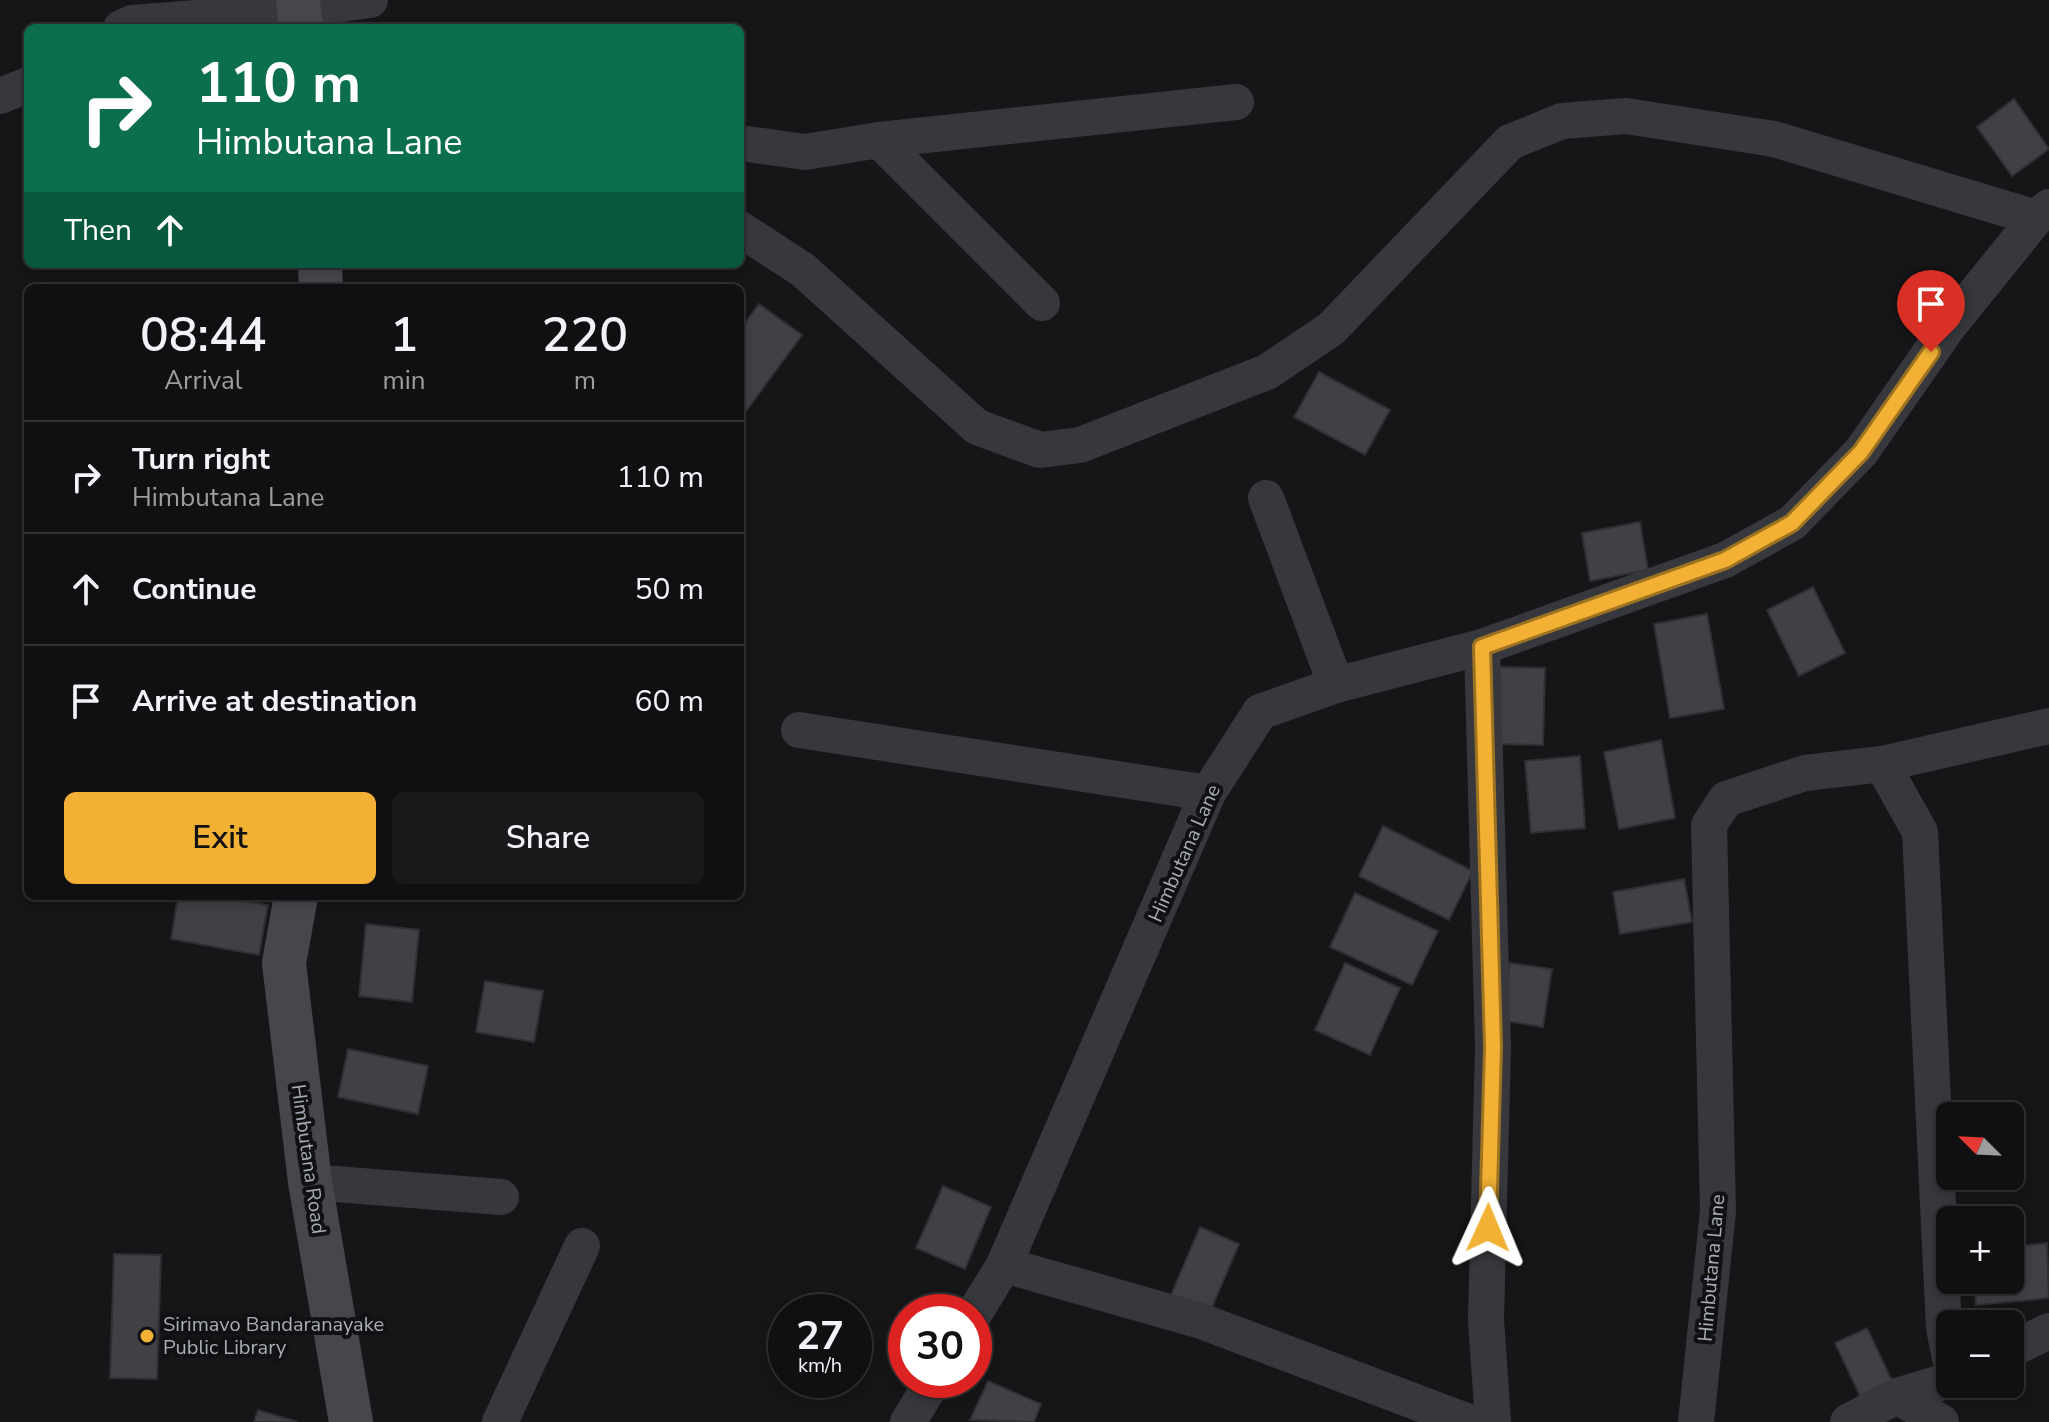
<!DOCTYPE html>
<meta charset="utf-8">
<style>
:root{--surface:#101012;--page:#19191b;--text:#f1f3f6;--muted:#9c9d9f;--line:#303032;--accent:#f2b134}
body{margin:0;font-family:"Nunito Sans",sans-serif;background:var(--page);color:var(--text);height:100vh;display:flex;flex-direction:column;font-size:30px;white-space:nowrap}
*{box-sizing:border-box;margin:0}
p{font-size:26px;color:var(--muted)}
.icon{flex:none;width:44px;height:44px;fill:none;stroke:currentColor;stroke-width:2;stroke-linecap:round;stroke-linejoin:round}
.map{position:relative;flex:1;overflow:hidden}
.sheet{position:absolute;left:24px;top:284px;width:720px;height:616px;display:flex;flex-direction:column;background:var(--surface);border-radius:12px;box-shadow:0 4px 12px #0003,0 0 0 2px var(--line)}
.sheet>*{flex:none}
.top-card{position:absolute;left:24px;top:24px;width:720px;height:244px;border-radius:12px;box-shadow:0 4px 12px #0003,0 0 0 2px var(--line);background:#0b6e4f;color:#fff;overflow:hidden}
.needle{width:52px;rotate:294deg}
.buttons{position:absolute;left:1936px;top:1102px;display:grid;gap:16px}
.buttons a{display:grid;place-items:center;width:88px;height:88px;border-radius:12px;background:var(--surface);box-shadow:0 4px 12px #0003,0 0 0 2px var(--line);font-size:40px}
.speed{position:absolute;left:768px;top:1294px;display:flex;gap:16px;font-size:40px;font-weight:700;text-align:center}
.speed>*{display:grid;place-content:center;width:104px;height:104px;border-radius:50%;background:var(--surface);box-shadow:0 4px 12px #0003,0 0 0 2px var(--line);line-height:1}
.speed small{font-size:20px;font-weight:400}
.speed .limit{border:12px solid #d22;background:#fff;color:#111}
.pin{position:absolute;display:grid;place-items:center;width:68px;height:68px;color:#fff;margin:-82px -34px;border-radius:50% 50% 50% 0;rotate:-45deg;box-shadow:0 0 8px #0007}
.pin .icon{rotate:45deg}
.me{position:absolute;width:88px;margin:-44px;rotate:1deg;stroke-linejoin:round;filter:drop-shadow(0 0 6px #0008)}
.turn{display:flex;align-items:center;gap:28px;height:168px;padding:0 40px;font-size:36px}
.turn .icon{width:104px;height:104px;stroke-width:2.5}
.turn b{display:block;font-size:56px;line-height:68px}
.then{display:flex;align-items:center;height:76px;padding:0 40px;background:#0003;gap:16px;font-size:30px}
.eta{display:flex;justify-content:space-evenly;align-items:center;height:136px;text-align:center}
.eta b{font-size:48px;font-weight:600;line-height:56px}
.action{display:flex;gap:16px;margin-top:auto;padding:16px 40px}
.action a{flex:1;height:92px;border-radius:12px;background:var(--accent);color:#111;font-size:32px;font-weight:600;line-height:92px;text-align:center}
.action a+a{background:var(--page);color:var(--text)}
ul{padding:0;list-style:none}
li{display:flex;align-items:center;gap:24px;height:112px;padding:0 40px;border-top:2px solid var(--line)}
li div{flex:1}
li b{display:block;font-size:30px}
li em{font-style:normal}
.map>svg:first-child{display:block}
.building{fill:#404145;stroke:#303034;stroke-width:2}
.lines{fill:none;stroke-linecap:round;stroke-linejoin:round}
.street{stroke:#37383d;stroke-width:36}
.secondary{stroke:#45474d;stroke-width:44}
.route-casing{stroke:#9d7322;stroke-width:20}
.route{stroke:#f2b134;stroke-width:14}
.poi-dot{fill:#f2b134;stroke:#111113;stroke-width:3}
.labels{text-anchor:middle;stroke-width:8;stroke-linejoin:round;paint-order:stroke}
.street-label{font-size:20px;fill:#a8adb8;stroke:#111113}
.poi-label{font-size:20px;fill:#a8adb8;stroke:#111113;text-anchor:start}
</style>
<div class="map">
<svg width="2049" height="1422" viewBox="0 0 2049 1422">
<rect width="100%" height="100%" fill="#161618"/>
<g class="building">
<path d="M2014 99 2049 149 2012 176 1977 127Z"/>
<path d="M759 304 802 335 741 418 740 330Z"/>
<path d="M1319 372 1390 410 1365 455 1294 417Z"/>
<path d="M1640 522 1648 570 1590 581 1582 533Z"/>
<path d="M1813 587 1845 653 1799 676 1767 610Z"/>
<path d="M1707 614 1724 709 1670 718 1654 624Z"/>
<path d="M1499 667 1545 668 1543 745 1497 744Z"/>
<path d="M1661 740 1675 818 1619 829 1604 752Z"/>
<path d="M1580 756 1585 828 1531 833 1525 761Z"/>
<path d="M1383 826 1473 871 1449 920 1359 876Z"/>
<path d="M1684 879 1692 922 1620 934 1613 892Z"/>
<path d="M1355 893 1438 931 1412 985 1330 947Z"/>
<path d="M178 896H217L268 905 259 955 171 939Z"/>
<path d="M366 924 419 930 412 1002 359 996Z"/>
<path d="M1345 963 1400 988 1370 1055 1315 1030Z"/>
<path d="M1510 963 1552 969 1543 1027 1501 1020Z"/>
<path d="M485 981 543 991 534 1042 476 1032Z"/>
<path d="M348 1049 428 1066 418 1114 338 1097Z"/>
<path d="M943 1186 991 1207 965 1269 916 1248Z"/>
<path d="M1200 1227 1239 1244 1207 1319 1168 1302Z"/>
<path d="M2047 1243 2049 1298 1976 1305 1974 1280H2010V1247Z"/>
<path d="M114 1254 161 1255 157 1379 110 1378Z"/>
<path d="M1867 1328 1892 1381 1860 1396 1835 1343Z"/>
<path d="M988 1381 1041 1404 1034 1422 970 1420Z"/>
<path d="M258 1410 298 1422H254Z"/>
</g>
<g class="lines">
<g class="street">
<path d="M121 28 132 23 298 10 370 0"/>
<path d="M0 96 28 85"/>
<path d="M879 140 1042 303"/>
<path d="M740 143 805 152 879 140 1236 102"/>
<path d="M740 229 803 270 977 427 1040 450 1080 445 1267 372 1331 329 1510 142 1562 121 1626 116 1774 139 2036 218"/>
<path d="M1266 498 1336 685"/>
<path d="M1482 647 1493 1047 1486 1319 1493 1422"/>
<path d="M799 730 1208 793"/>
<path d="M1882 764 1920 832 1944 1328 1950 1358"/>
<path d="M310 1182 501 1197"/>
<path d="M1004 1265 1201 1321 1469 1422"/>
<path d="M974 1314 1004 1265 1208 793 1260 712 1336 685 1482 647 1725 560 1792 523 1861 452 1948 327 2036 218 2049 207"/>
<path d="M2010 1350 2049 1331"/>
<path d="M1897 1396 1941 1422"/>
<path d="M500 1422 582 1246"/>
<path d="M908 1422 934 1380"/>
<path d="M1696 1422 1718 1211 1709 825 1726 799 1805 773 1882 764 2049 726"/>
<path d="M1848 1422 1897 1396 1950 1380"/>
</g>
<g class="secondary">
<path d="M298 0 301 28"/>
<path d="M320 264 321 288"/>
<path d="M296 896 284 963 310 1182 351 1422"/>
</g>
</g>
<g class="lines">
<defs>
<path id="route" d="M1488 1228 1493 1047 1482 647 1725 560 1792 523 1861 452 1931 352"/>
</defs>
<use href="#route" class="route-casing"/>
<use href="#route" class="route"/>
</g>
<circle class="poi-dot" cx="147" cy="1336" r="8"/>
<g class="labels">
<g class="street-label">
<text transform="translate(1184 853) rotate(-66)" y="7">Himbutana Lane</text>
<text transform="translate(309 1159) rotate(82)" y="7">Himbutana Road</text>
<text transform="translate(1711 1268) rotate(-85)" y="7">Himbutana Lane</text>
</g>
<g class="poi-label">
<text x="163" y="1331">Sirimavo Bandaranayake<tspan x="163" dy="23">Public Library</tspan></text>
</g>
</g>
</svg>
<div class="buttons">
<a><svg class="needle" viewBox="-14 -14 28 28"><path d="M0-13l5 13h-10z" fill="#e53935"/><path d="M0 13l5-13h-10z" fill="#9c9d9f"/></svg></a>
<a>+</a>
<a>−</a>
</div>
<div class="speed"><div>27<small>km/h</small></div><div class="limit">30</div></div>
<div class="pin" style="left:1931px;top:352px;background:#d93025"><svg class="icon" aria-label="arrive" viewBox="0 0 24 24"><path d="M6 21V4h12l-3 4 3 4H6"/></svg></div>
<svg class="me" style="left:1488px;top:1228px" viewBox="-20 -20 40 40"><path d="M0-17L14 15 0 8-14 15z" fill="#f2b134" stroke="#fff" stroke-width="4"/></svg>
<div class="top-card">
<div class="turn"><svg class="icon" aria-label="right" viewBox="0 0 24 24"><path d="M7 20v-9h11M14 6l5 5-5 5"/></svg><div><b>110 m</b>Himbutana Lane</div></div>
<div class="then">Then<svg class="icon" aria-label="ahead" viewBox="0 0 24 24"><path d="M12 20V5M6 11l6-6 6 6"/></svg></div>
</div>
<section class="sheet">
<div class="eta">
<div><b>08:44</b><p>Arrival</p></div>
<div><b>1</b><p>min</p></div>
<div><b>220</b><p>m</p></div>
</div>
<ul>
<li><svg class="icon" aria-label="right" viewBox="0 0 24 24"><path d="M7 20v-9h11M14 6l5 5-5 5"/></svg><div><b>Turn right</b><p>Himbutana Lane</p></div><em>110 m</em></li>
<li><svg class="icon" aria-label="ahead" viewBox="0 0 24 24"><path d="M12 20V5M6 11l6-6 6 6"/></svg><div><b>Continue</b></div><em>50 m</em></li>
<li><svg class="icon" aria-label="arrive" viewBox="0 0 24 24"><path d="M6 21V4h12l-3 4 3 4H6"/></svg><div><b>Arrive at destination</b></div><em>60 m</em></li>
</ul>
<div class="action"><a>Exit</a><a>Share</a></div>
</section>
</div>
